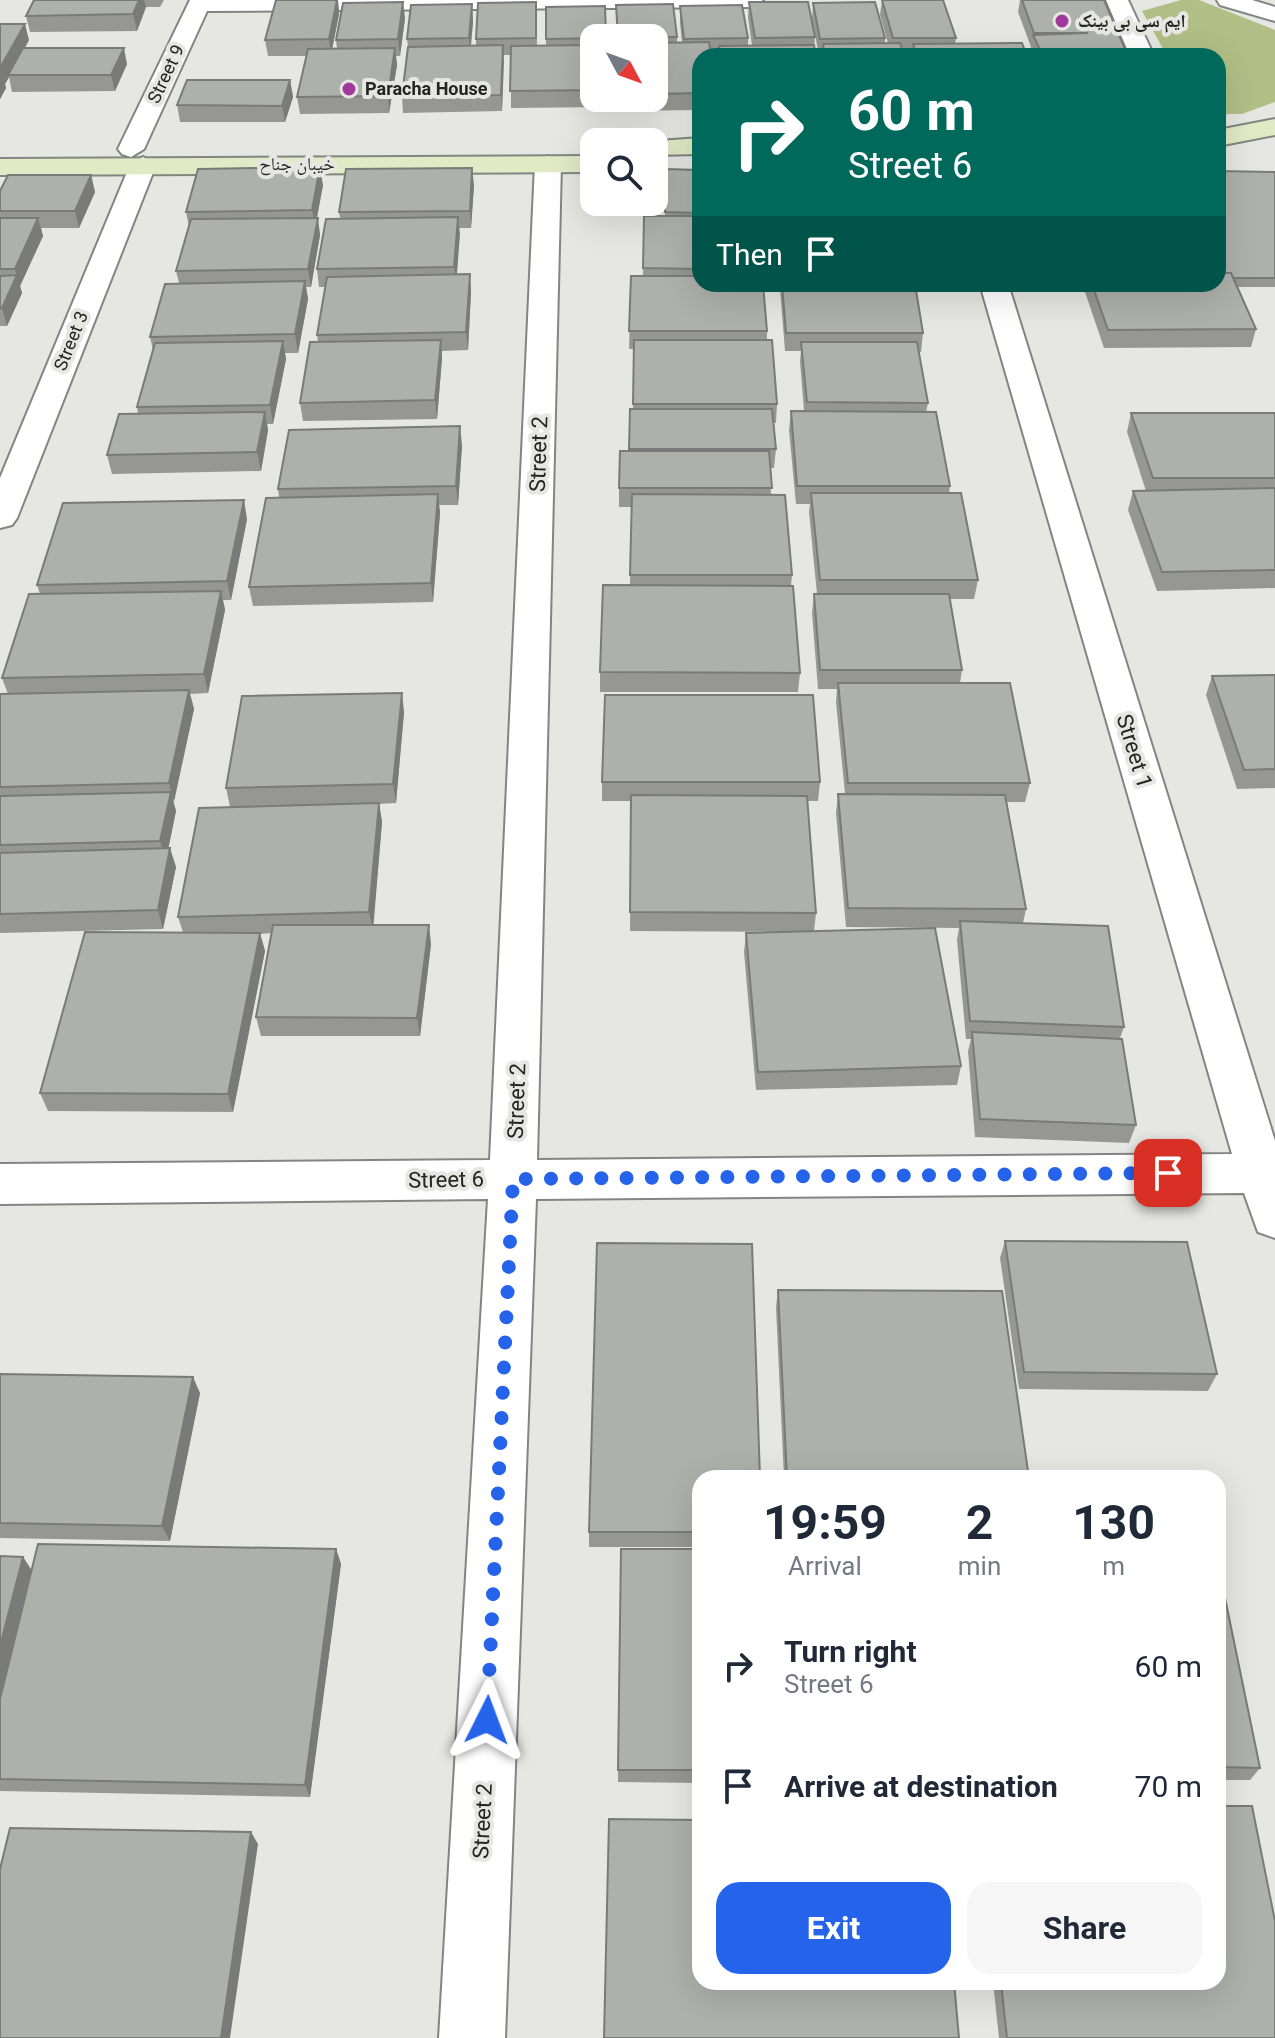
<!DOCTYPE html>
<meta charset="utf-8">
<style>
:root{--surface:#fff;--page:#f6f6f7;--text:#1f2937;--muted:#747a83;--accent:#2563eb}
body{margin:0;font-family:Roboto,"Noto Naskh Arabic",sans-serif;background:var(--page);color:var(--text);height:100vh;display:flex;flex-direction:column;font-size:30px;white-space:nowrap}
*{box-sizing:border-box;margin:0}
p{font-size:26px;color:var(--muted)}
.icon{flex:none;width:44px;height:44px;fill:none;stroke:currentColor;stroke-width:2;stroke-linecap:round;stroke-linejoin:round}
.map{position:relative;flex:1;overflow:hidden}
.details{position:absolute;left:692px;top:1470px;width:534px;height:520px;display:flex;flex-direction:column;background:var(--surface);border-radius:24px;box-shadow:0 8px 32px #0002}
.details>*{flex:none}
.hud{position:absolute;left:692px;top:48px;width:534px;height:244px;border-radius:24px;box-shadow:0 8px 32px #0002;background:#00695c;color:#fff;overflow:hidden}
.needle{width:52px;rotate:131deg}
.tools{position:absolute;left:580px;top:24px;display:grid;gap:16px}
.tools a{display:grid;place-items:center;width:88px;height:88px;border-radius:16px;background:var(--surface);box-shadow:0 8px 32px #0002;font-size:40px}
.pin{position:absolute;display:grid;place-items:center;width:68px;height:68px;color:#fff;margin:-34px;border-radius:16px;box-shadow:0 4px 12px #0006}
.me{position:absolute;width:88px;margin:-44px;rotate:3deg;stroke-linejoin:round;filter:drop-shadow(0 0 6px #0008)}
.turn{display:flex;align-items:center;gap:28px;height:168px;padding:0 24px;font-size:36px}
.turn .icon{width:104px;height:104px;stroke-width:2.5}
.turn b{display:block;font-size:56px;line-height:68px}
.then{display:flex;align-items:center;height:76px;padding:0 24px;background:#0003;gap:16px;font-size:30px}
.eta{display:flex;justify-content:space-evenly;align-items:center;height:136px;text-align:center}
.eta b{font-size:48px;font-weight:700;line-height:56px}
.cta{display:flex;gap:16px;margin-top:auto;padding:16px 24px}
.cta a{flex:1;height:92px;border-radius:24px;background:var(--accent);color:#fff;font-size:32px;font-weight:700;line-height:92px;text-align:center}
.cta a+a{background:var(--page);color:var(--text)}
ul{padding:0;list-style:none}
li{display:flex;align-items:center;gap:24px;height:120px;padding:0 24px}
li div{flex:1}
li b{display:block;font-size:30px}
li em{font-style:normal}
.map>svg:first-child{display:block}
.green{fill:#b1bf86}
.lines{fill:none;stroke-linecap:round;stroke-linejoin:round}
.street-casing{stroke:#838580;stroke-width:4}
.secondary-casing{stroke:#838580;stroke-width:4}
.street{fill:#fff;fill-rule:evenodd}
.secondary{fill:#e2e9c5;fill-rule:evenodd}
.wall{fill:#969793}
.shaded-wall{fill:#7a7b78}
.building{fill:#aeb0ab;stroke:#7a7b78;stroke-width:2}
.route{stroke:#2563eb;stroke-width:14;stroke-dasharray:0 25.2}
.poi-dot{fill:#a1399d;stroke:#e6e7e2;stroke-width:3}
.labels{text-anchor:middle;stroke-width:8;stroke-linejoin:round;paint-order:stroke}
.far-poi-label{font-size:18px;font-weight:bold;fill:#242523;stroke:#e6e7e2;text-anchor:start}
.far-street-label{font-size:18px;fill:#242523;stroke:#e6e7e2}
.street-label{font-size:22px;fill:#242523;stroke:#e6e7e2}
</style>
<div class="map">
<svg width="1275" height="2038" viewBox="0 0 1275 2038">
<rect width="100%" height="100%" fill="#e6e7e2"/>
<path class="green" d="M1181 0H1199L1275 30V102L1242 114H1218V56H1167L1142 11Z"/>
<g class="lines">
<defs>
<g id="street">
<path d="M190 0H763L752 7 207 11 144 149 131 157 122 154 118 149Z"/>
<path d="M1106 0H1128L1154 56H1130Z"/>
<path d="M1217 0H1252L1275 7V21L1220 5Z"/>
<path d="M548 156 561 164 537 1160 1232 1154 980 284H1008L1275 1141V1238L1258 1232 1244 1193 536 1199 505 2038H439L488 1199 0 1204V1164L490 1160 535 164Z"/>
<path d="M143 157 156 165 17 518 12 525 0 528V478L130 165Z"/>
</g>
<g id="secondary">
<path d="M1275 119V135L1218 146V130Z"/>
<path d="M700 138V154L654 155V142H645Z"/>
<path d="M594 156V172L0 175V159Z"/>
</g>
</defs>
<use href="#street" class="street-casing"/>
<use href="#secondary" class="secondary-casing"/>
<use href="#street" class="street"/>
<use href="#secondary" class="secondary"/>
</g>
<g class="wall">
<path d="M34 0H164L160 7H146L137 31 30 32 26 16Z"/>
<path d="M338 0 339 14 332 49H337L336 40 405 18 400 56H396L397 65 389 113 300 114 297 97 307 56H268L265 40Z"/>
<path d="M882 0 956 38 955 44 1027 56H912V54L819 55 812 19 813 3 885 38V43H888L880 15Z"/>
<path d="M1020 0H1104L1128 56H1032L1030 51 1031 47 1018 12Z"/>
<path d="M536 2 537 45H546V7L594 38V98H609V107L511 108V55H503L502 111 403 113 402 96 408 47 407 39 472 4 473 21 471 46H476V39Z"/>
<path d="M749 2 815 37 814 47 816 56H719V55L700 56V110L617 111V98H654V38H617L616 5 677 37V43H682L680 23V6L748 38V45H752L748 18Z"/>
<path d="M0 24 29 40 25 48 127 64 115 91 12 92 9 77 5 84 6 88 0 99Z"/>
<path d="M290 80 293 97 285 122H180L177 105Z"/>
<path d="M665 169 700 170V284L767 331V340L777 404 776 423H773L776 449 774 468H770L771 495 792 575 791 586 800 673 798 692H600V672L630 585 632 507H619V488L629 451 630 409H633L634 349H629L631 276H643L644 216H665Z"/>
<path d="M1275 172V287H1238L1256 329 1251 347 1104 348 1085 292 1087 284H1218Z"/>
<path d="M91 175 95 192 79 228H41L43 236 20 286 22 293 7 326H0V191Z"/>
<path d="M323 185 317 218 320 235 311 287H306L308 299 298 353H285L286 359 273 424H267L268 430 261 471 112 474 107 455 138 414 137 407 153 350 150 337 179 283 176 271 189 227 186 212Z"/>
<path d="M474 185 471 228H459L457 275 470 274 471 292 468 350 442 351V358L437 419 303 421 300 403 318 342 317 335 325 287H319L317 269 340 218 339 212Z"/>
<path d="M774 284H917L916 290 923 333 921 352H918L928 403 926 412 950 486 949 493 978 580 974 599H950L962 670 960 683 1030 783 1025 802H1007L1026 909 1023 923 1124 1027 1120 1038 1136 1125 1129 1143 975 1137 968 1051 971 1039H966L957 940 959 928 846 927 836 813 838 794H845L836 702 837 689H818L812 613 814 594H817L809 512 810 504H796L789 430 791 411H804L800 361 801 351H785L780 289H775Z"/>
<path d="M1131 413H1275V588L1157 591 1128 510 1133 491H1146L1127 432Z"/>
<path d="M462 445 458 505H439L440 513 433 602 253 606 249 587 279 497 278 489Z"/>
<path d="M247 519 231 600H223L225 610 208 693 190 694 194 709 173 802 176 811 168 848 176 867 163 929 0 933V694H8L2 678 40 594 37 585Z"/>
<path d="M1275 675V788L1237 789 1206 695 1212 676Z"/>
<path d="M404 712 396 803 379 804 382 822 373 925 431 944 420 1036H261L256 1017 272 933 260 934 265 951 233 1112 48 1111 40 1093 183 932 178 917 230 807 226 788Z"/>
<path d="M602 782H820L818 801H807L816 913 814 931 961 1066 957 1085 756 1090 744 952 746 933 801 932 630 931 631 801H602Z"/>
<path d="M1005 1241 1217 1374 1208 1391 1019 1389 1000 1258Z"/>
<path d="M778 1290 1029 1478H784L776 1307Z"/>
<path d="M0 1374 200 1393 170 1541 0 1538Z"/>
<path d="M700 1478V1547H589V1532Z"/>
<path d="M336 1549 341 1564 310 1797 0 1791V1556L23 1557 32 1571Z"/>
<path d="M700 1549V1783L618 1782V1770Z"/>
<path d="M1218 1564 1260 1768 1250 1780H1218Z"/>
<path d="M993 1982H1218L1275 2038H999Z"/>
</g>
<g class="shaded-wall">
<path d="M139 0H144L146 7 137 31 133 14Z"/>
<path d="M338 0 339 14 331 55 329 39Z"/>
<path d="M403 2 405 18 400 56 398 39Z"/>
<path d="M472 4 473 21 470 54 469 38Z"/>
<path d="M25 24 29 40 10 75H8L9 77 5 84 6 88 0 99V68Z"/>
<path d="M503 45 504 62 502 111 501 95Z"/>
<path d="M124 48 127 64 115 91 111 75Z"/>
<path d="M395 48 397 65 389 113 388 96Z"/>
<path d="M290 80 293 97 285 122 282 106Z"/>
<path d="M320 167 323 185 315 227 312 210Z"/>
<path d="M472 168 474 185 471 228 470 211Z"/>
<path d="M91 175 95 192 79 228 75 211Z"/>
<path d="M458 217 460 234 456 285 454 267Z"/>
<path d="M38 218 43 236 20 286 22 293 7 326 2 308 17 277 15 269Z"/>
<path d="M318 218 320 235 311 287 308 269Z"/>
<path d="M470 274 471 292 468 350 466 332Z"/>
<path d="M305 281 308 299 298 353 295 334Z"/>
<path d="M441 340 442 358 437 419 435 400Z"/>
<path d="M283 341 286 359 273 424 270 405Z"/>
<path d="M265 412 268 430 261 471 257 452Z"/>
<path d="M460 426 462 445 458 505 456 486Z"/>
<path d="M438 494 440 513 433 602 431 583Z"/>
<path d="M244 500 247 519 231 600 227 581Z"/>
<path d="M221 591 225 610 208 693 204 674Z"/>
<path d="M189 690 194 709 174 802 169 783Z"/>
<path d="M402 693 404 712 396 803 393 784Z"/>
<path d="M171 792 176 811 166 860 160 841Z"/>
<path d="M379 803 382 822 373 931 369 912Z"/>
<path d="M170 848 176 867 163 929 158 910Z"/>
<path d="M429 925 431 944 420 1036 417 1018Z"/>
<path d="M260 933 265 951 233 1112 228 1094Z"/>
<path d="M193 1377 200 1393 170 1541 162 1526Z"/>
<path d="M336 1549 341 1564 310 1797 305 1785Z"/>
<path d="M23 1557 32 1571 0 1701V1646Z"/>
<path d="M251 1832 258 1844 230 2038H221Z"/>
</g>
<g class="building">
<path d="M34 0H139L133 14 26 16Z"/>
<path d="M276 0H337L329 39 265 40Z"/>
<path d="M882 0H943L956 38H893Z"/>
<path d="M1022 0H1104L1128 56H1043L1033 35 1088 33H1034Z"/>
<path d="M403 2 398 39 336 40 343 3Z"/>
<path d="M536 2V38L476 39 478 3Z"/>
<path d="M749 2H808L815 37 755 38Z"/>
<path d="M875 2 885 38 820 39 813 3Z"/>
<path d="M472 4 469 38 407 39 411 5Z"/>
<path d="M673 4 677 37H618L616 5Z"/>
<path d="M742 5 748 38 684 39 680 6Z"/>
<path d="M605 6 606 38 546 39V7Z"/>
<path d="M0 24H25L0 68Z"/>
<path d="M709 42 711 56H700V93L654 94V43Z"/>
<path d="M900 43 904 56H825L823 44Z"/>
<path d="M1022 43 1027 56H917L913 44Z"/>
<path d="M503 45 501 95 402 96 408 47Z"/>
<path d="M594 45V90L510 91 511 46Z"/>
<path d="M814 45 816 56H720L719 46Z"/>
<path d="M23 48H124L111 75H8Z"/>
<path d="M395 48 388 96 297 97 308 49Z"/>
<path d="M187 80H290L282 106 177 105Z"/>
<path d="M320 167 312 210 186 212 198 169Z"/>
<path d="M472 168 470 211 339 212 346 169Z"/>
<path d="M665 169 700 170V213L665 212Z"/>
<path d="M1218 171 1275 172V278H1233L1231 273H1218Z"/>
<path d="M8 175H91L75 211H0V191Z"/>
<path d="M644 216H700V269L643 268Z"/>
<path d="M458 217 454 267 317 269 326 219Z"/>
<path d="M0 218H38L15 269H0Z"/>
<path d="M318 218 308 269 176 271 191 219Z"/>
<path d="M1218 273H1231L1256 329 1108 330 1092 284H1218Z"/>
<path d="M470 274 466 332 317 335 327 277Z"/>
<path d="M17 275 2 308H0V276Z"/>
<path d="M631 276H700V284H763L767 331H629Z"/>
<path d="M305 281 295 334 150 337 165 284Z"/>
<path d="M782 284H915L923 333H786Z"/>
<path d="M441 340 435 400 300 403 310 342Z"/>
<path d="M634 340H772L777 404H633Z"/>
<path d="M283 341 270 405 137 407 155 343Z"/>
<path d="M801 342H917L928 403 807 402Z"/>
<path d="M630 409H772L776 449H629Z"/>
<path d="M791 411 936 412 950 486H797Z"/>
<path d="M265 412 257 452 107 455 119 414Z"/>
<path d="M1131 413H1275V478H1153Z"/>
<path d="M460 426 456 486 278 489 289 430Z"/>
<path d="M620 451H769L772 488H619Z"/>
<path d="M1275 488V570L1162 572 1133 491Z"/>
<path d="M811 493H961L978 580H820Z"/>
<path d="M438 494 431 583 249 587 266 498Z"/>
<path d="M632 494 785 495 792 575H630Z"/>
<path d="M244 500 227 581 37 585 63 503Z"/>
<path d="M603 585 793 586 800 673 600 672Z"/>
<path d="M221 591 204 674 2 678 29 594Z"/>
<path d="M814 594H949L962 670H820Z"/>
<path d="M1275 675V769L1244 770 1212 676Z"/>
<path d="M838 683H1010L1030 783H848Z"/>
<path d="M189 690 169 783 0 787V694Z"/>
<path d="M402 693 393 784 226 788 242 696Z"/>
<path d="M605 695H813L820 782H602Z"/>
<path d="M171 792 160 841 0 845V796Z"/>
<path d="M838 794 1005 795 1026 909 848 908Z"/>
<path d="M631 795 807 796 816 913 630 912Z"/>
<path d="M379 803 369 912 178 917 199 808Z"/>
<path d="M170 848 158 910 0 914V853Z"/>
<path d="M960 921 1108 926 1124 1027 970 1021Z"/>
<path d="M273 925H429L417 1018 256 1017Z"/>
<path d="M935 928 961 1066 758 1072 746 933Z"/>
<path d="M85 932 260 933 228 1094 40 1093Z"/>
<path d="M972 1032 1122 1039 1136 1125 980 1119Z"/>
<path d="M1005 1241 1187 1242 1217 1374 1024 1372Z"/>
<path d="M597 1243 752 1244 760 1478H700V1532H589Z"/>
<path d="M778 1290 1002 1291 1029 1478H787Z"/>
<path d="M0 1374 193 1377 162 1526 0 1523Z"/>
<path d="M38 1544 336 1549 305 1785 0 1779V1699Z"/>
<path d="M621 1549H700V1770H618Z"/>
<path d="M0 1556 23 1557 0 1646Z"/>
<path d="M1218 1564 1260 1768 1218 1767Z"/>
<path d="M1218 1806H1252L1275 1921V2038H1007L1001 1982H1218Z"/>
<path d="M609 1819 700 1820V1982H954L959 2038H604Z"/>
<path d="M10 1828 251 1832 221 2038H0V1869Z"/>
</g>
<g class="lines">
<path class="route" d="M487 1720 513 1179 1168 1173"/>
</g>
<g class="poi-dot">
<circle cx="1062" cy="21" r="8"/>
<circle cx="349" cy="89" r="8"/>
</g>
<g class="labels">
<g class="far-poi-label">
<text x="1078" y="27">ایم سی بی بینک</text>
<text x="365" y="95">Paracha House</text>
</g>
<g class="far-street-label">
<text transform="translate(166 74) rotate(-65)" y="6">Street 9</text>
<text x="297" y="170">خیبان جناح</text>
<text transform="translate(71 341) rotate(-68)" y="6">Street 3</text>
</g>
<g class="street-label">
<text transform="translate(538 454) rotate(-88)" y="8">Street 2</text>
<text transform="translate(1135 751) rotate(73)" y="8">Street 1</text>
<text transform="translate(516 1101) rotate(-88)" y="8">Street 2</text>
<text transform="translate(446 1179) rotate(-1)" y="8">Street 6</text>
<text transform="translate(482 1821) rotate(-87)" y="8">Street 2</text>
</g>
</g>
</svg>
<div class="tools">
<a><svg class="needle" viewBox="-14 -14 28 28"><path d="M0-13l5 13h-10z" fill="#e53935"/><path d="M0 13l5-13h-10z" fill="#747a83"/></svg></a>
<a><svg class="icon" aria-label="search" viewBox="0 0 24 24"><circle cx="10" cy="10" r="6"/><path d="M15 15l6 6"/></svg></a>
</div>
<div class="pin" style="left:1168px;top:1173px;background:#d93025"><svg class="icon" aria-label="arrive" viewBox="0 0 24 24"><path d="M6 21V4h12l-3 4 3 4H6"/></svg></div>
<svg class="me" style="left:487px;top:1720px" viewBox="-20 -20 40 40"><path d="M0-17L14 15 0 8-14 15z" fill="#2563eb" stroke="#fff" stroke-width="4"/></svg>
<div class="hud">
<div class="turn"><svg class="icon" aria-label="right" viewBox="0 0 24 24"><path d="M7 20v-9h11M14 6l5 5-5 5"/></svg><div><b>60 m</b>Street 6</div></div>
<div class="then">Then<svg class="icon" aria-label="arrive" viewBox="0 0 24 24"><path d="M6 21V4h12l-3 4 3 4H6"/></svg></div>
</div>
<section class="details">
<div class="eta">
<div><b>19:59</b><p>Arrival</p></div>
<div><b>2</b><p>min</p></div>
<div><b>130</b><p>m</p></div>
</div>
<ul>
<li><svg class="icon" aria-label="right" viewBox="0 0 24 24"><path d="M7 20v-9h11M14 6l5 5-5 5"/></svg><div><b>Turn right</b><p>Street 6</p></div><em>60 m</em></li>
<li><svg class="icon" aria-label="arrive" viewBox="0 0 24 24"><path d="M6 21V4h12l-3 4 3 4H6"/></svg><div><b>Arrive at destination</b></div><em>70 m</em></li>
</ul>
<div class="cta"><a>Exit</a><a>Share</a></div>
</section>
</div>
